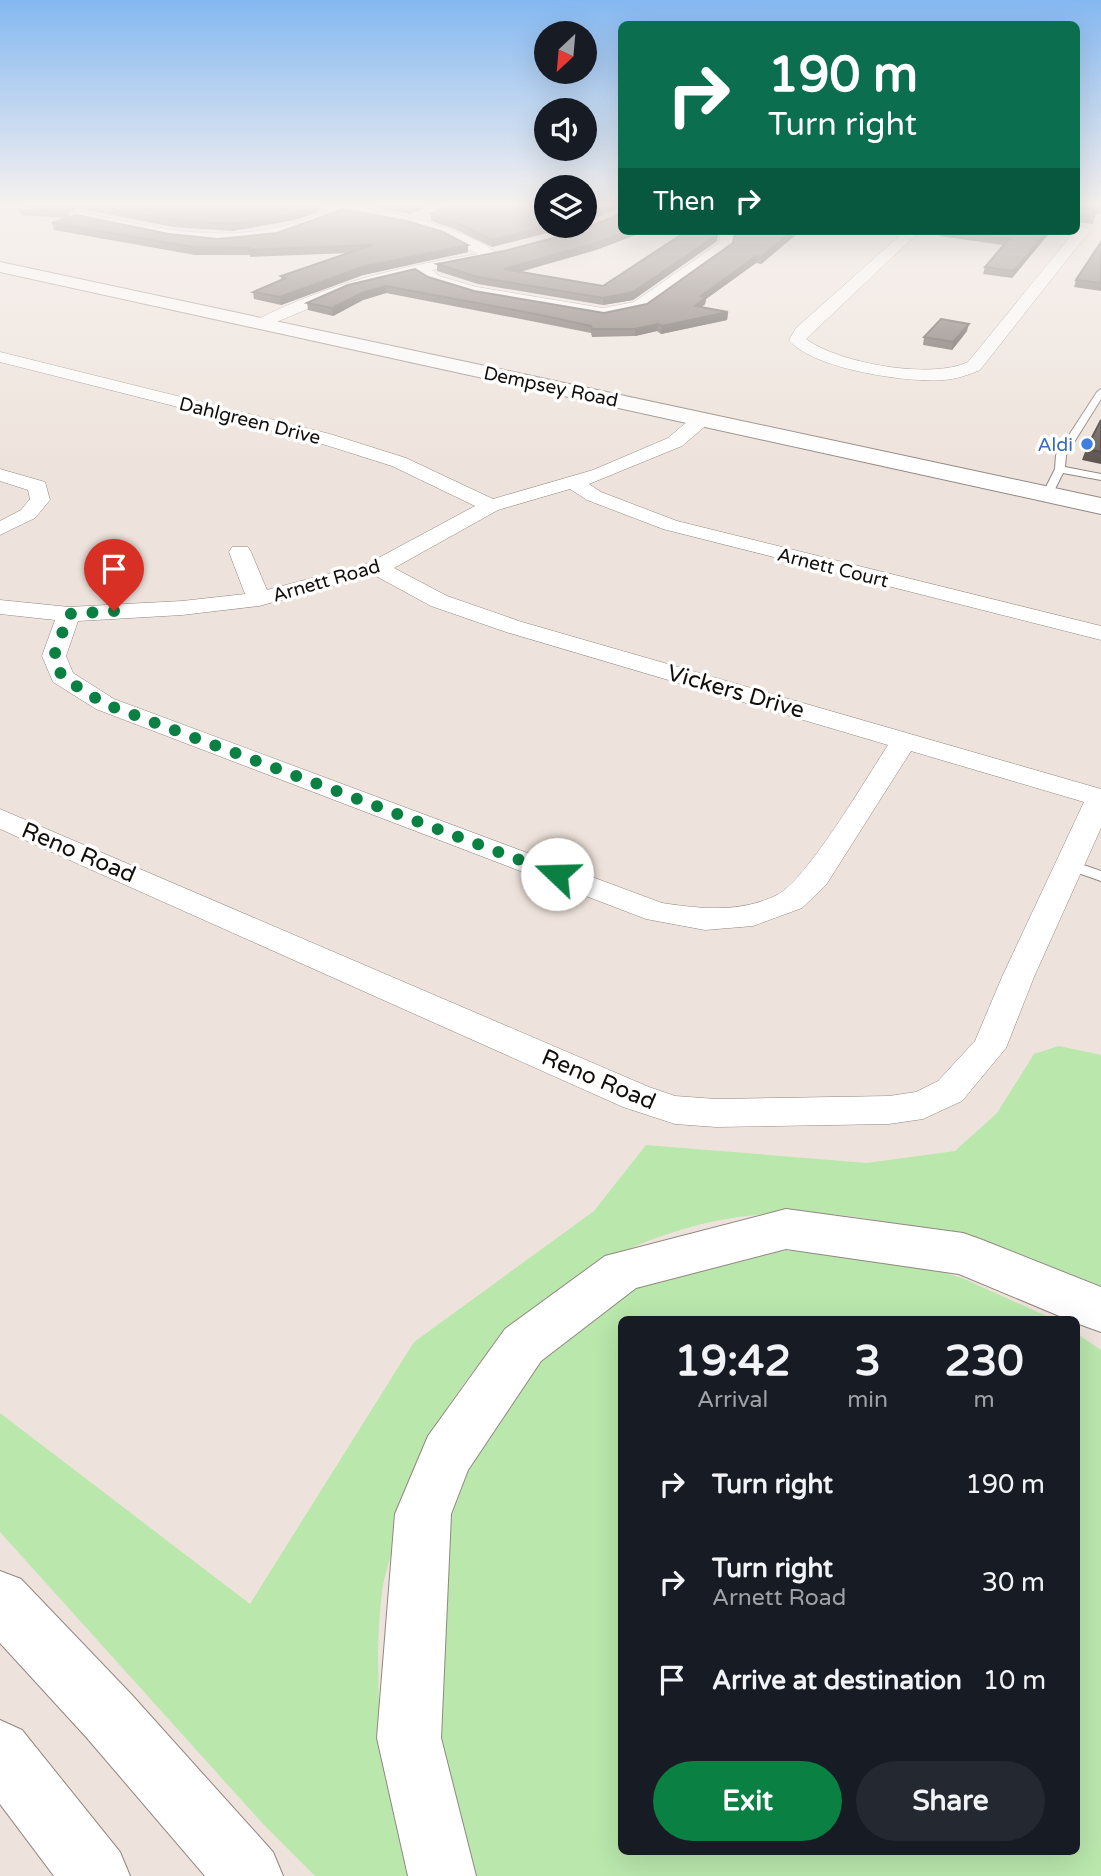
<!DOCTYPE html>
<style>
:root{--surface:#171b24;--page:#242831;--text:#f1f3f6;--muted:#9ea1a6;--accent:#0b8043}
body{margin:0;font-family:"Varela Round",sans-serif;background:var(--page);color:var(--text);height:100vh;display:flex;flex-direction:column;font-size:26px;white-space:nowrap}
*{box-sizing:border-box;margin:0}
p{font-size:23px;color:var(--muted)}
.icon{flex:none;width:38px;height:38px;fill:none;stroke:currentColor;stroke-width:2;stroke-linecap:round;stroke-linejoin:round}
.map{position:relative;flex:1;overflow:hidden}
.panel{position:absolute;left:618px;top:1316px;width:462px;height:539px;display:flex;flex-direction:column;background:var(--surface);border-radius:10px;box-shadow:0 7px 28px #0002}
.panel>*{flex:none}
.hud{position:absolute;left:618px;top:21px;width:462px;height:214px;border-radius:10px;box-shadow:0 7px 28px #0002;background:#0b6e4f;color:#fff;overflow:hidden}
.needle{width:46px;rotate:206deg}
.buttons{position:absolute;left:534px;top:21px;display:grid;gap:14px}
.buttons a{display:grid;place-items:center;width:63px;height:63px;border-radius:50%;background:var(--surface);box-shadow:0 7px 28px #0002;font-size:35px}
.pin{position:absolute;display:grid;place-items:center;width:60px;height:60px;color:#fff;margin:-72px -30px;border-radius:50% 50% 50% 0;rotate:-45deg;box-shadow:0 0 7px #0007}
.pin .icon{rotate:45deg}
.me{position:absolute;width:77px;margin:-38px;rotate:291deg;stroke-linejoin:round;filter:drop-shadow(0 0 5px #0008)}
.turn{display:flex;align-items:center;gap:24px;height:147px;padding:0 35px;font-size:32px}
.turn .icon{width:91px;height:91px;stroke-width:2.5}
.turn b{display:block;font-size:49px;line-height:60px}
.then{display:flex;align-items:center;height:66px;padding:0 35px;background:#0003;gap:14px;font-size:26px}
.eta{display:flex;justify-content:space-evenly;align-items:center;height:119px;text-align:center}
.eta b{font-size:42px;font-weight:700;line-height:49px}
.action{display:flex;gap:14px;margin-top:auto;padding:14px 35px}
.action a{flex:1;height:80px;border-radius:42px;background:var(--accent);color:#fff;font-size:28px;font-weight:700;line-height:80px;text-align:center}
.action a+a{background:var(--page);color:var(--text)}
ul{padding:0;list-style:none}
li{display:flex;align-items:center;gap:21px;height:98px;padding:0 35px}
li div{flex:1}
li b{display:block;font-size:26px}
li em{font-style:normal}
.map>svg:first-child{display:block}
.green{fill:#b9e7ac}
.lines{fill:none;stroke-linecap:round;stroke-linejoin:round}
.service-casing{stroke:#918780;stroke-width:2}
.minor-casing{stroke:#918780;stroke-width:1}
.secondary-casing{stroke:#918780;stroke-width:2}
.motorway-casing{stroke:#918780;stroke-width:2}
.service{fill:#fff;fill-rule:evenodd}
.minor{fill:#fff;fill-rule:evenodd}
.secondary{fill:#fff;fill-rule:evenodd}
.motorway{fill:#fff;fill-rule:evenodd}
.wall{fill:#5c534e}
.shaded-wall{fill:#4b4440}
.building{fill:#6b615b;stroke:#4b4440;stroke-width:2}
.route{stroke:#0b8043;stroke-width:12;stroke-dasharray:0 21.6}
.shop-dot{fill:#3f7fe0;stroke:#fff;stroke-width:2.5}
.labels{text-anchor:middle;stroke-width:7;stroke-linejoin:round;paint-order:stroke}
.far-street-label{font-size:19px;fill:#120e0c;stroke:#fff}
.far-shop-label{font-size:19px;fill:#366cbe;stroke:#fff;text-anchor:end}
.street-label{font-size:23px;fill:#120e0c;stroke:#fff}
</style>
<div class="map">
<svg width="1101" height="1876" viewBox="0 0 1101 1876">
<rect width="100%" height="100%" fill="#eee3dc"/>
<g class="green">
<path d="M1059 1046 1101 1055V1298C1011 1262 924 1221 827 1214 666 1202 519 1285 438 1423 420 1454 409 1493 400 1527 394 1548 385 1570 382 1592 376 1639 378 1685 381 1733 383 1749 382 1766 386 1781 393 1813 403 1845 412 1876H315L263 1824 0 1532V1413L250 1604 414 1342 594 1211 646 1145 867 1163 955 1151 997 1113 1034 1054Z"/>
<path d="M814 1249 899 1259 962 1278 1053 1319 621 1320V1852H1076V1333L1101 1350V1876H467L427 1738 450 1502 515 1383 615 1298 674 1272 743 1254Z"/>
</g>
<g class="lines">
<defs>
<g id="service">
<path d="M1101 389V399L1066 455 1065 467 1101 474V480L1063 473 1052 495H1044L1043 493 1055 469 1056 455 1097 392Z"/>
<path d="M1069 860 1101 871V881L1064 868 1062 865Z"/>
</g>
<g id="minor">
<path d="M318 204C362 204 469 225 499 256L492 260 432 270 439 276 477 287 603 308 634 302 719 243 721 231H735L731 248 645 309 603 318 475 296 429 282 417 273 348 292 262 328 256 326 254 323 256 320C330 283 397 267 478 254L444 237 408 225 343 213 277 237 219 243 171 238 76 219 69 215 76 211C168 230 237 250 328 211L319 209Z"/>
<path d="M1083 226 1090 230 1088 233 980 370C969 375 956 379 944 380 907 383 812 369 789 340L796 328 905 231H920L806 339C838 363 931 380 968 362L1078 227Z"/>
<path d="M0 352 330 434 406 458 493 499 593 470 668 438 695 415H709L711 419 709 423 682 446 589 484 601 492 677 521 1101 626V640L663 529 587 500 570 489 498 510 394 568 447 596 522 622 1101 789V828L1034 977 1006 1048 962 1101 923 1119 889 1124 716 1127 675 1124 623 1107 0 829V809L649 1087 675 1096 716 1099 889 1096 916 1092 938 1081 975 1041 1002 977 1084 802 911 751 826 885 802 908 753 926 705 930 646 919 96 709 53 682 42 656 55 620 0 614V600L69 607 182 601 245 594 229 552 232 547H248L251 552 267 590 369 563 475 506 392 466 316 442 0 362ZM374 575 431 606 506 632 888 745C867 777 807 880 777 895 740 913 702 909 662 903L114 699 73 673 66 656 78 621 182 615 259 606Z"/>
<path d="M0 469 45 482 50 500 35 518 0 535V521L21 510 30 499 28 490 0 481Z"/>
</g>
<path id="secondary" d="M0 262 1101 498V514L0 272Z"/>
<g id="motorway">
<path d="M786 1209 963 1233 980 1239 1101 1287V1332L1076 1323V1320H1069L959 1274 786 1249 636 1288 541 1361 468 1470 451 1514 441 1738 476 1876H408L377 1738 395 1514 428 1436 505 1329 605 1256Z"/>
<path d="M0 1571 21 1579 131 1694 273 1852 283 1876H205L87 1738 0 1643Z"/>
<path d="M0 1720 22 1730 120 1852 130 1876H54L0 1804Z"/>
</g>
</defs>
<use href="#service" class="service-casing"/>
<use href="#minor" class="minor-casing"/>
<use href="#secondary" class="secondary-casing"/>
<use href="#motorway" class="motorway-casing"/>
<use href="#service" class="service"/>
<use href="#minor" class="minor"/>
<use href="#secondary" class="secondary"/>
<use href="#motorway" class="motorway"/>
</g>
<g class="wall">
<path d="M26 204H318L319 212 294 220 232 231 173 227 77 208 68 213 69 217 169 234 218 239 468 245V252L363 275 281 305 254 299 253 292 281 280V276L348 253 250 257V255H195L54 230 52 223 67 218 21 215 19 209Z"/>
<path d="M355 204H435L410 214Z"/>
<path d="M546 204 492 247 455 229 431 221V214Z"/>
<path d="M1076 204H1101V214H1095L1093 224 1076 222Z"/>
<path d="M646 231 596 250 520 272 603 286 717 241 633 300 603 305 478 284 437 271V264L504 251 576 232Z"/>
<path d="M736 231H799L798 233 761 264 756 263 706 299 705 304 702 307 728 312 727 320 661 334 657 331 635 336 592 337 591 333 541 323 386 293 363 300 333 316 308 310 307 303 428 277 474 291 604 313 647 304 733 243Z"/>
<path d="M940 231H1051L1012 278 983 274 985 267 1003 245 939 236Z"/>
<path d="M1101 242V291L1074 287 1076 280Z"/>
<path d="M967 331 952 350 923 345 924 337Z"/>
<path d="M1101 420V464L1082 460 1086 449Z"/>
</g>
<g class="shaded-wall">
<path d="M70 204H76L77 208 68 213 65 207Z"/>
<path d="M418 204H435L410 214 409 208Z"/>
<path d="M611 204H621V207L584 223V216Z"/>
<path d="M318 205 319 212 294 220 232 231 231 224Z"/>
<path d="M548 226H575L492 247V240Z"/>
<path d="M629 231H646L596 250 504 276V269Z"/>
<path d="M718 231H719L717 241 633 300 603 305V298Z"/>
<path d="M793 231H799L798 233 761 264V257Z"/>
<path d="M1047 231H1051L1012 278 1014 271Z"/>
<path d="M468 245V252L363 275 281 305 280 297 362 267Z"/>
<path d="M756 256V263L706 299 705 304 694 313 695 306 701 296Z"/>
<path d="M386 286V293L363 300 333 316 332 308 362 293Z"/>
<path d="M728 312 727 320 661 334 662 326Z"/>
<path d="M658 324 657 331 635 336V329Z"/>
<path d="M969 324 967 331 952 350 953 342Z"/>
</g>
<g class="building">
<path d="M26 204H70L65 207 68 212 19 209Z"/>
<path d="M89 204H318V205L293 214 231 224 171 220Z"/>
<path d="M392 204H418L409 208Z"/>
<path d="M454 204H546V226H548L492 240 455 222 431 214Z"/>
<path d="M584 204H611L584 216Z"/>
<path d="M1076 204H1101V207H1095L1094 217 1076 215Z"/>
<path d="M343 209 407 221 443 232 468 245 362 267 280 297 253 292 286 278 281 276 372 245 249 250V248L193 247 52 223 76 215 169 234 218 239 277 233Z"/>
<path d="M621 214V231H629L596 243 504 269 603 286 687 231H718L717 235 633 292 603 298 477 277 437 264 504 251 576 232Z"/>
<path d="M736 231H793L761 257 756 256 701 296 706 297 695 306 728 312 662 326 658 324 635 329H592L591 326 541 315 386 286 362 293 332 308 307 303 348 285 415 269 428 277 474 291 604 313 647 304 733 243Z"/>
<path d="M953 231H1047L1014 271 985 267 1009 239Z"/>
<path d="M1101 242V283L1076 280Z"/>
<path d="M941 319 969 324 953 342 924 337Z"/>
<path d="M1101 420V452L1086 449Z"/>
</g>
<linearGradient id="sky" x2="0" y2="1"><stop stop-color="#84b8f1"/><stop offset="0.44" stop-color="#f7f2ef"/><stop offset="1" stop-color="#f7f2ef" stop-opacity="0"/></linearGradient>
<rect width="1101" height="467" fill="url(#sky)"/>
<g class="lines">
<path class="route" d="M114 611 69 614 54 656 62 677 105 704 557 874"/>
</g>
<circle class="shop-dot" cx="1087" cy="444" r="7"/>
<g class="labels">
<g class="far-street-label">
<text transform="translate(551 386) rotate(12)" y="7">Dempsey Road</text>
<text transform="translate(250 420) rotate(14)" y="7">Dahlgreen Drive</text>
<text transform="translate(833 567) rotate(14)" y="7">Arnett Court</text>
<text transform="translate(326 580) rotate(-16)" y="7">Arnett Road</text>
</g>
<g class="far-shop-label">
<text x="1073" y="451">Aldi</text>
</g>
<g class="street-label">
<text transform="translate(736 691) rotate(16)" y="8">Vickers Drive</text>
<text transform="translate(79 852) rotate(23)" y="8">Reno Road</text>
<text transform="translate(599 1079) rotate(23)" y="8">Reno Road</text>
</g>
</g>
</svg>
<div class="buttons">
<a><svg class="needle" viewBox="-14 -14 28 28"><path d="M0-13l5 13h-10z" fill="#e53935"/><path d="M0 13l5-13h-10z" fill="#9ea1a6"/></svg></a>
<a><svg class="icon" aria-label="sound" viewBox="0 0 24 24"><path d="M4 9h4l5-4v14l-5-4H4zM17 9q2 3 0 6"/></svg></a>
<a><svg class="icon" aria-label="layers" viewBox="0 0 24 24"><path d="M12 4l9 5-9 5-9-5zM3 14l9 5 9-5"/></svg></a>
</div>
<div class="pin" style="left:114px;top:611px;background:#d93025"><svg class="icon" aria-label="arrive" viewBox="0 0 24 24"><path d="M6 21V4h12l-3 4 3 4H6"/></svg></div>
<svg class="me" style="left:557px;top:874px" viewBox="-20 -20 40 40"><circle r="19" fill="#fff"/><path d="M0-13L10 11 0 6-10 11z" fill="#0b8043"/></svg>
<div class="hud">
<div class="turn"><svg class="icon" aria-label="right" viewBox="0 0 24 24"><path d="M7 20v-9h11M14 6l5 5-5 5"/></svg><div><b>190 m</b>Turn right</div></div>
<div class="then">Then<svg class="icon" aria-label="right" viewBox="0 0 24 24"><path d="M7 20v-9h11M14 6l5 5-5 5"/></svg></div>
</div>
<section class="panel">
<div class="eta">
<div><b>19:42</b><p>Arrival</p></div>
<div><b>3</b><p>min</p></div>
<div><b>230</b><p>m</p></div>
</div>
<ul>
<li><svg class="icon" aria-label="right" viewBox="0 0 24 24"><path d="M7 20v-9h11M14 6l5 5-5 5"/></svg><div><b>Turn right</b></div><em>190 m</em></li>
<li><svg class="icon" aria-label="right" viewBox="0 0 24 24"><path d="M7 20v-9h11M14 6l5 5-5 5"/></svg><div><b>Turn right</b><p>Arnett Road</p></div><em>30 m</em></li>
<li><svg class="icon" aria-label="arrive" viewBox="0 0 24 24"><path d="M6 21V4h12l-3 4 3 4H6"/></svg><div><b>Arrive at destination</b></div><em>10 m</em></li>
</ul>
<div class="action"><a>Exit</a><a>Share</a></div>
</section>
</div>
